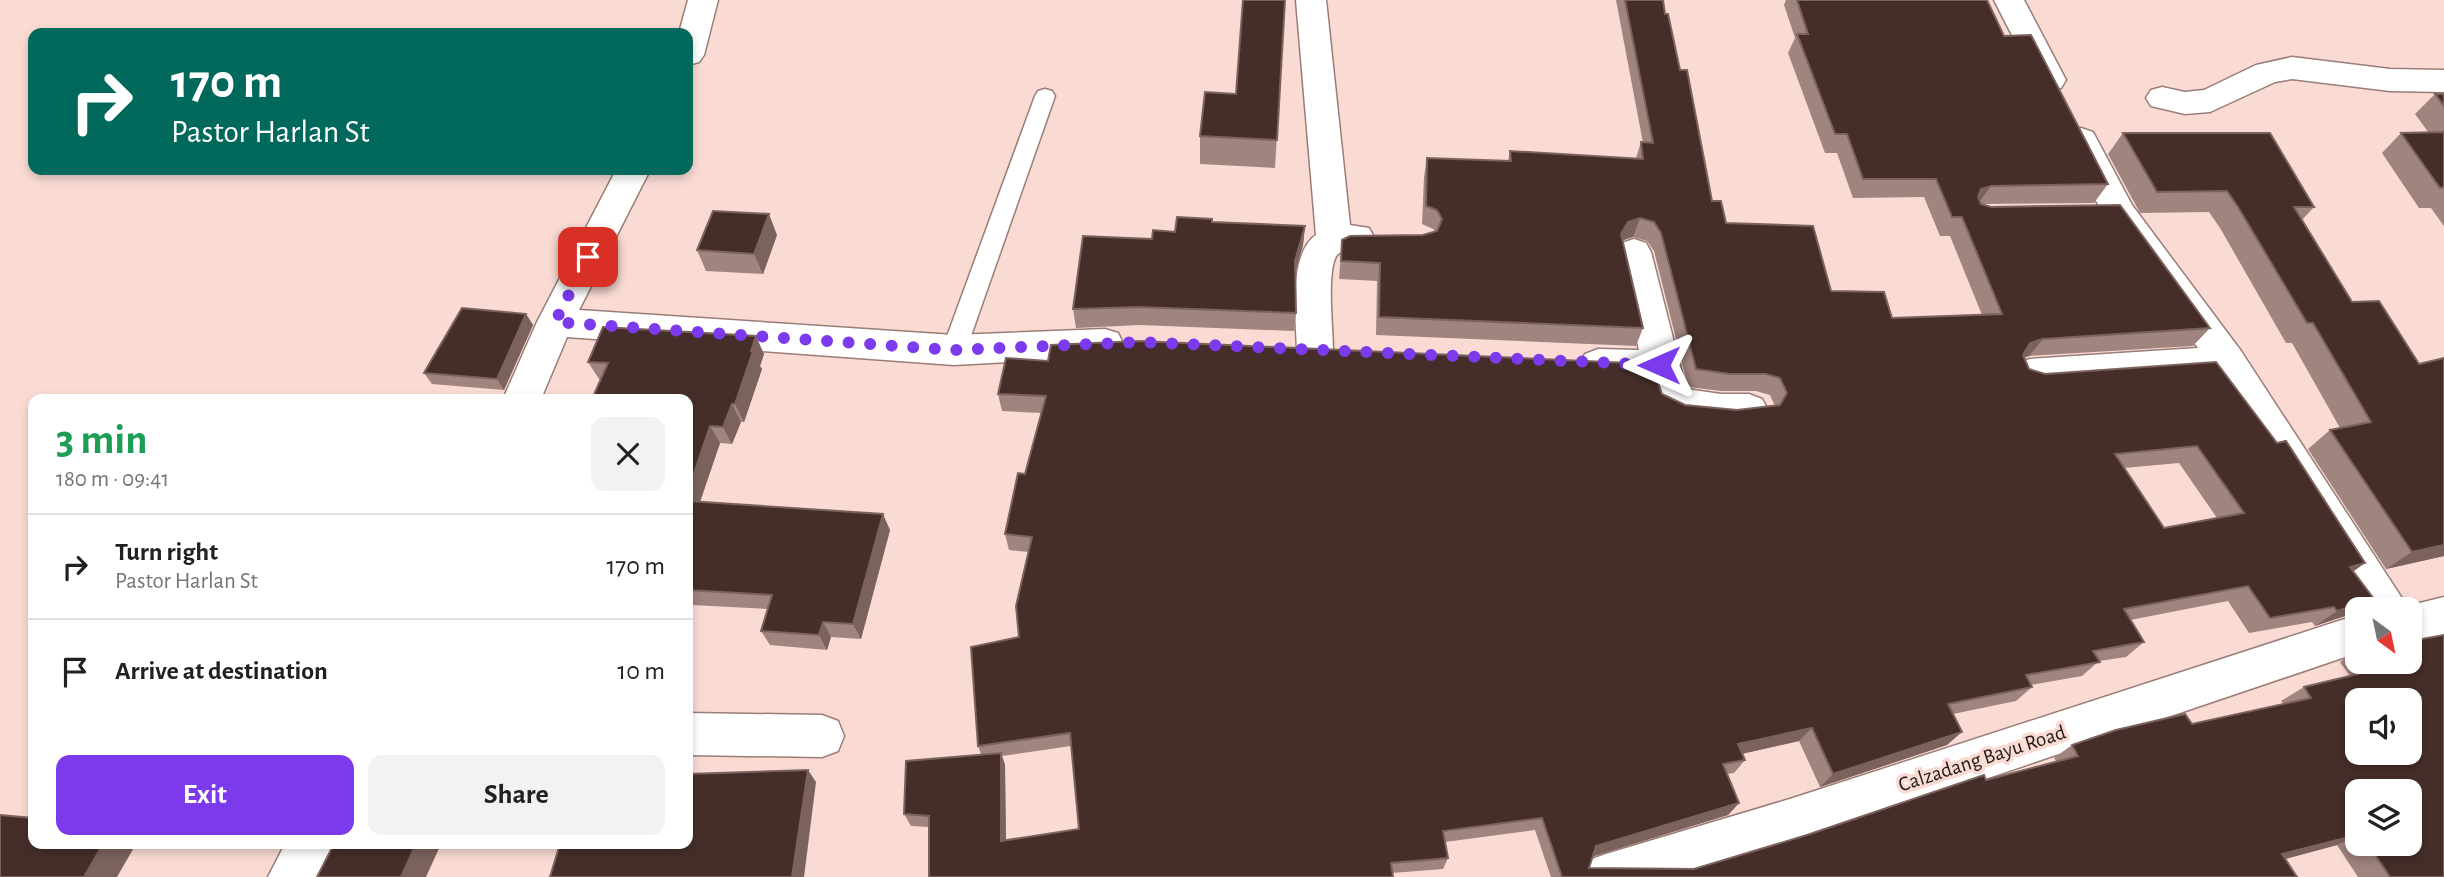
<!DOCTYPE html>
<meta charset="utf-8">
<style>
:root{--surface:#fff;--page:#f2f2f2;--text:#202124;--muted:#757577;--line:#e0e0e0;--accent:#7c3aed}
body{margin:0;font-family:"Alegreya Sans",sans-serif;background:var(--page);color:var(--text);height:100vh;display:flex;flex-direction:column;font-size:26px;white-space:nowrap}
*{box-sizing:border-box;margin:0}
p{font-size:23px;color:var(--muted)}
.icon{flex:none;width:38px;height:38px;fill:none;stroke:currentColor;stroke-width:2;stroke-linecap:round;stroke-linejoin:round}
.map{position:relative;flex:1;overflow:hidden}
.drawer{position:absolute;left:28px;top:394px;width:665px;height:455px;display:flex;flex-direction:column;background:var(--surface);border-radius:14px;box-shadow:0 4px 10px #0003}
.drawer>*{flex:none}
.guide{position:absolute;left:28px;top:28px;width:665px;height:147px;border-radius:14px;box-shadow:0 4px 10px #0003;background:#00695c;color:#fff;overflow:hidden}
.needle{width:46px;rotate:147deg}
.fabs{position:absolute;left:2345px;top:597px;display:grid;gap:14px}
.fabs a{display:grid;place-items:center;width:77px;height:77px;border-radius:14px;background:var(--surface);box-shadow:0 4px 10px #0003;font-size:35px}
.pin{position:absolute;display:grid;place-items:center;width:60px;height:60px;color:#fff;margin:-30px;border-radius:14px;box-shadow:0 4px 10px #0006}
.me{position:absolute;width:77px;margin:-38px;rotate:270deg;stroke-linejoin:round;filter:drop-shadow(0 0 5px #0008)}
.turn{display:flex;align-items:center;gap:24px;height:147px;padding:0 28px;font-size:32px}
.turn .icon{width:91px;height:91px;stroke-width:2.5}
.turn b{display:block;font-size:49px;line-height:60px}
.round{display:grid;place-items:center;flex:none;width:74px;height:74px;border-radius:14px;background:var(--page)}
.headline{display:flex;align-items:center;justify-content:space-between;height:119px;padding:0 28px}
h1{font-size:42px;font-weight:600;line-height:52px;color:#1e9e55}
.action{display:flex;gap:14px;margin-top:auto;padding:14px 28px}
.action a{flex:1;height:80px;border-radius:14px;background:var(--accent);color:#fff;font-size:28px;font-weight:600;line-height:80px;text-align:center}
.action a+a{background:var(--page);color:var(--text)}
ul{padding:0;list-style:none}
li{display:flex;align-items:center;gap:21px;height:105px;padding:0 28px;border-top:2px solid var(--line)}
li div{flex:1}
li b{display:block;font-size:26px}
li em{font-style:normal}
.map>svg:first-child{display:block}
.lines{fill:none;stroke-linecap:round;stroke-linejoin:round}
.lane-casing{stroke:#997d77;stroke-width:3}
.street-casing{stroke:#997d77;stroke-width:3}
.secondary-casing{stroke:#997d77;stroke-width:3}
.lane{fill:#fff;fill-rule:evenodd}
.street{fill:#fff;fill-rule:evenodd}
.secondary{fill:#fff;fill-rule:evenodd}
.wall{fill:#a0847e;fill-rule:evenodd}
.shaded-wall{fill:#7b625c}
.building{fill:#452e29;stroke:#7b625c;stroke-width:2;fill-rule:evenodd}
.route{stroke:#7c3aed;stroke-width:12;stroke-dasharray:0 21.6}
.labels{text-anchor:middle;stroke-width:7;stroke-linejoin:round;paint-order:stroke}
.street-label{font-size:21px;fill:#221815;stroke:#fadbd4}
</style>
<div class="map">
<svg width="2444" height="877" viewBox="0 0 2444 877">
<rect width="100%" height="100%" fill="#fadbd4"/>
<g class="lines">
<defs>
<path id="lane" d="M1045 89 1052 91 1055 96 966 350 962 357 954 359 946 357 942 350 1035 96 1038 91Z"/>
<g id="street">
<path d="M688 0H718L704 55 699 62 688 65V33H679Z"/>
<path d="M1296 0H1326L1350 225 1369 228 1374 237 1369 246C1361 249 1343 249 1337 255 1326 270 1333 330 1333 350L1328 360 1315 365 1302 360 1297 350C1296 319 1288 254 1316 235Z"/>
<path d="M1994 0H2024L2066 80 2061 88 2050 91 2039 88Z"/>
<path d="M2292 57 2390 69 2444 70V92L2390 91 2292 79 2275 82 2210 112 2185 114 2151 106 2146 98 2151 90 2162 87 2185 92 2204 90 2256 65Z"/>
<path d="M2081 128 2093 132 2132 205 2241 351 2409 609H2365L2218 376 2030 389 2017 385 2011 374 2017 363 2030 359 2198 348 2107 222 2065 140 2069 132Z"/>
<path d="M616 170H650L579 310 954 335 1105 329 1118 333 1123 343 1118 353 1105 357 954 365 567 337 541 399H503L537 322Z"/>
<path d="M1634 239 1646 243 1651 252 1686 389 1721 394H1749L1762 399 1768 410 1762 421C1740 428 1673 426 1656 409L1646 380 1598 379 1585 374 1579 364 1585 354 1598 349 1639 350 1617 252 1622 243Z"/>
<path d="M688 713 822 715 838 721 844 736 838 751 822 757 688 755Z"/>
<path d="M285 844H335L318 877H268Z"/>
</g>
<g id="secondary">
<path d="M2444 597V635L2410 641V609H2395Z"/>
<path d="M2357 615V653L1793 844 1683 877H1583L1589 860 1606 854 1793 798Z"/>
</g>
</defs>
<use href="#lane" class="lane-casing"/>
<use href="#street" class="street-casing"/>
<use href="#secondary" class="secondary-casing"/>
<use href="#lane" class="lane"/>
<use href="#street" class="street"/>
<use href="#secondary" class="secondary"/>
</g>
<g class="wall">
<path d="M1285 0 1275 168 1200 164V136L1236 94Z"/>
<path d="M1616 0H1663L1665 14 1680 70 1712 201 1726 223 1831 291 1892 318 1982 315 1950 236H1940L1924 197 1853 198 1837 153H1825L1788 53 1795 38 1784 5 1786 0H1797L2004 36 2108 184 2094 203 1984 204 2210 328 2193 346 2029 356 2024 358 2029 369 2045 374 2216 362 2353 571 2374 599 2357 609 2351 614 2315 626 2312 622 2249 633 2228 601 2130 620 2144 642 2126 657 2099 661 2082 676 2031 685 2032 687 2016 701 1953 714 1947 745 1820 787 1799 741 1742 754 1745 760 1734 773 1727 774 1739 803 1728 815 1593 856 1589 868 1694 869 1986 780 2056 761 2054 758 2072 745 2192 724 2284 704 2281 701 2304 687 2350 676 2340 662 2357 651V662H2410L2444 877H2358L2337 845 2285 859 2297 877H1551L1535 830 1445 842 1448 858 1443 869 1392 873 929 877V827L911 826 904 814 981 754 978 746 1019 637 1029 552 1009 550 1005 534 1025 474 1041 413 1002 411 998 394 1048 361 1662 394 1685 405 1737 410 1775 406 1770 395 1756 391H1721L1688 387 1654 251 1647 241 1633 237 1622 240 1643 328 1636 346 1376 335 1377 281 1339 279 1342 240 1423 235 1435 231 1433 229 1422 224 1424 177 1427 158 1508 161 1510 151 1636 158 1641 142 1643 143ZM2179 463 2217 518 2164 528 2124 468ZM1071 746 1079 829 1006 840 1005 765 1002 756ZM2357 791 2410 844H2357Z"/>
<path d="M2435 94H2444V226L2431 208H2419L2382 153 2401 133H2429L2415 114Z"/>
<path d="M2123 133 2314 207 2302 220 2444 556 2386 569 2308 449 2330 430 2340 428 2292 343H2286L2220 228 2209 212 2140 213 2108 154Z"/>
<path d="M1212 222 1305 226 1303 245 1295 275 1296 313 1294 331 1140 325 1076 328 1073 309 1152 239Z"/>
<path d="M777 235 763 274 706 271 697 250Z"/>
<path d="M526 314 533 325 504 390 432 384 424 373Z"/>
<path d="M764 354 760 366 762 369 744 422H741L732 444 720 443 700 501 890 530 861 639 831 637 827 650 770 645 761 631 768 609 692 605 688 616V399L599 379 588 362Z"/>
</g>
<g class="shaded-wall">
<path d="M1991 186 1978 204 1969 208 1981 189Z"/>
<path d="M769 214 777 235 763 274 754 254Z"/>
<path d="M1640 218 1633 237 1621 241V234L1628 222Z"/>
<path d="M1305 226 1303 245 1293 280 1295 261Z"/>
<path d="M526 314 533 325 504 390 497 379Z"/>
<path d="M756 336 764 354 760 366 762 369 744 422 735 404Z"/>
<path d="M2043 339 2029 356 2016 360 2030 343Z"/>
<path d="M732 404 741 422 732 444 723 427Z"/>
<path d="M710 426 720 443 695 517 688 506V491Z"/>
<path d="M883 514 890 530 861 639 853 624Z"/>
<path d="M2444 545V556L2386 569 2412 552Z"/>
<path d="M2365 563 2343 579 2350 567Z"/>
<path d="M688 599 692 605 688 616Z"/>
<path d="M2374 599 2357 609 2351 614 2315 626 2337 611Z"/>
<path d="M823 622 831 637 827 650 819 635Z"/>
<path d="M1812 728 1799 741 1727 757 1738 744Z"/>
<path d="M1962 732 1947 745 1820 787 1833 774Z"/>
<path d="M1001 753 1005 765 1006 852 1001 841Z"/>
<path d="M808 770 816 782 804 877H792Z"/>
<path d="M1739 803 1728 815 1588 858 1596 846Z"/>
<path d="M2357 835 2337 845 2259 866 2282 854Z"/>
<path d="M103 844H136L117 877H84Z"/>
<path d="M416 844H441L426 877H401Z"/>
</g>
<g class="building">
<path d="M1243 0H1285L1277 140 1200 136 1205 92 1236 94Z"/>
<path d="M1625 0H1663L1665 14H1668L1680 70H1687L1712 201H1721L1726 223 1813 226 1831 291 1884 292 1892 318 2002 314 1962 217H1952L1936 179H1863L1847 134H1835L1797 34H1808L1797 0H1987L2004 36 2031 35 2108 184 1991 186 1981 189 1978 197 1981 204 1991 207 2120 205 2210 328 2043 339 2030 343 2023 355 2029 369 2045 374 2216 362 2277 443 2286 441 2365 563 2350 567 2374 599 2337 611 2334 607 2270 618 2248 586 2124 609 2144 642 2093 651 2100 662 2026 675 2032 687 1948 704 1962 732 1833 774 1812 728 1738 744 1745 760 1723 764 1739 803 1596 846 1589 868 1694 869 1807 835 1984 775 1986 780 2078 756 2072 745 2116 730 2185 714 2192 724 2311 698 2304 687 2379 669 2373 662H2410V641L2444 635V877H2390L2368 844H2410V791H2357V835L2282 854 2297 877H1562L1542 818 1443 831 1448 858 1391 863 1393 877H929V816L904 814 906 761 1001 753V841L1079 829 1070 733 978 746 971 647 1019 637 1016 606 1032 537 1005 534 1018 473 1025 474 1046 396 998 394 1006 358 1048 361 1051 345 1139 341 1652 364 1662 394 1685 405 1737 410 1780 405 1787 393 1780 378 1766 374H1730L1696 369 1661 233 1654 222 1640 218 1628 222 1621 234 1643 328 1379 317 1380 263 1341 261 1342 240 1350 236 1423 235 1437 231 1442 219 1437 210 1426 206 1427 158 1511 161 1510 151 1643 159 1641 142 1653 143ZM2197 446 2244 513 2164 528 2115 454ZM2357 700H2410V752H2357Z"/>
<path d="M2435 94H2444V106Z"/>
<path d="M2444 132V187L2440 188 2401 133Z"/>
<path d="M2123 133H2270L2314 207H2294L2352 302 2379 301 2419 364 2444 358V545L2412 552 2330 430 2371 422 2313 323H2307L2238 207 2227 191 2157 192Z"/>
<path d="M713 211 769 214 754 254 697 250Z"/>
<path d="M1177 217 1212 219V222L1305 226 1295 261 1296 313 1139 307 1073 309 1083 236 1152 239 1153 230 1175 232Z"/>
<path d="M462 308 526 314 497 379 424 373Z"/>
<path d="M603 327 756 336 751 351H753L735 404H732L723 427 710 426 688 491V399H592L608 363 588 362Z"/>
<path d="M688 501 883 514 853 624 823 622 819 635 761 631 772 595 688 590Z"/>
<path d="M808 770 792 877H550L560 844H688V774Z"/>
<path d="M0 815 33 818V844H103L84 877H85H0Z"/>
<path d="M334 844H416L401 877H317Z"/>
</g>
<g class="lines">
<path class="route" d="M588 257 555 322 954 350 1140 342 1659 365"/>
</g>
<g class="labels">
<g class="street-label">
<text transform="translate(1982 758) rotate(-18)" y="7">Calzadang Bayu Road</text>
</g>
</g>
</svg>
<div class="fabs">
<a><svg class="needle" viewBox="-14 -14 28 28"><path d="M0-13l5 13h-10z" fill="#e53935"/><path d="M0 13l5-13h-10z" fill="#757577"/></svg></a>
<a><svg class="icon" aria-label="sound" viewBox="0 0 24 24"><path d="M4 9h4l5-4v14l-5-4H4zM17 9q2 3 0 6"/></svg></a>
<a><svg class="icon" aria-label="layers" viewBox="0 0 24 24"><path d="M12 4l9 5-9 5-9-5zM3 14l9 5 9-5"/></svg></a>
</div>
<div class="pin" style="left:588px;top:257px;background:#d93025"><svg class="icon" aria-label="arrive" viewBox="0 0 24 24"><path d="M6 21V4h12l-3 4 3 4H6"/></svg></div>
<svg class="me" style="left:1659px;top:365px" viewBox="-20 -20 40 40"><path d="M0-17L14 15 0 8-14 15z" fill="#7c3aed" stroke="#fff" stroke-width="4"/></svg>
<div class="guide">
<div class="turn"><svg class="icon" aria-label="right" viewBox="0 0 24 24"><path d="M7 20v-9h11M14 6l5 5-5 5"/></svg><div><b>170 m</b>Pastor Harlan St</div></div>
</div>
<section class="drawer">
<div class="headline"><div><h1>3 min</h1><p>180 m · 09:41</p></div><a class="round"><svg class="icon" aria-label="close" viewBox="0 0 24 24"><path d="M6 6l12 12M18 6L6 18"/></svg></a></div>
<ul>
<li><svg class="icon" aria-label="right" viewBox="0 0 24 24"><path d="M7 20v-9h11M14 6l5 5-5 5"/></svg><div><b>Turn right</b><p>Pastor Harlan St</p></div><em>170 m</em></li>
<li><svg class="icon" aria-label="arrive" viewBox="0 0 24 24"><path d="M6 21V4h12l-3 4 3 4H6"/></svg><div><b>Arrive at destination</b></div><em>10 m</em></li>
</ul>
<div class="action"><a>Exit</a><a>Share</a></div>
</section>
</div>
